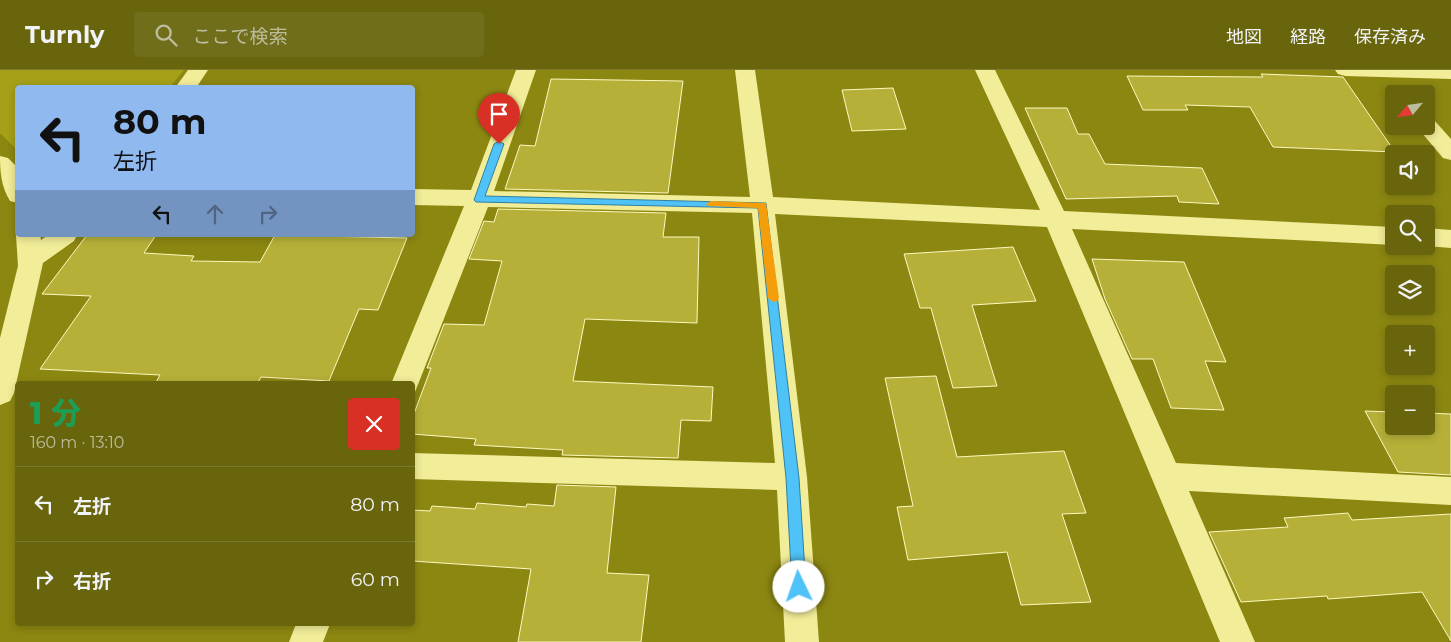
<!DOCTYPE html>
<html lang="ja">
<meta charset="utf-8">
<style>
:root{--surface:#69650d;--page:#716e1b;--text:#f1f3f6;--muted:#bdbd9d;--line:#7c792e}
body{margin:0;font-family:Montserrat,"Noto Sans JP",sans-serif;background:var(--page);color:var(--text);height:100vh;display:flex;flex-direction:column;font-size:19px;white-space:nowrap}
*{box-sizing:border-box;margin:0}
p{font-size:16px;color:var(--muted)}
.icon{flex:none;width:28px;height:28px;fill:none;stroke:currentColor;stroke-width:2;stroke-linecap:round;stroke-linejoin:round}
.map{position:relative;flex:1;overflow:hidden}
.details{position:absolute;left:15px;top:311px;width:400px;height:245px;display:flex;flex-direction:column;background:var(--surface);border-radius:5px;box-shadow:0 2px 8px #0003}
.details>*{flex:none}
.banner{position:absolute;left:15px;top:15px;width:400px;height:152px;border-radius:5px;box-shadow:0 2px 8px #0003;background:#90b9f0;color:#111;overflow:hidden}
.needle{width:32px;rotate:241deg}
.fabs{position:absolute;left:1385px;top:15px;display:grid;gap:10px}
.fabs a{display:grid;place-items:center;width:50px;height:50px;border-radius:5px;background:var(--surface);box-shadow:0 2px 8px #0003;font-size:25px}
.pin{position:absolute;display:grid;place-items:center;width:42px;height:42px;color:#fff;margin:-51px -21px;border-radius:50% 50% 50% 0;rotate:-45deg;box-shadow:0 0 5px #0007}
.pin .icon{rotate:45deg}
.me{position:absolute;width:55px;margin:-28px;rotate:357deg;stroke-linejoin:round;filter:drop-shadow(0 0 4px #0008)}
.turn{display:flex;align-items:center;gap:18px;height:105px;padding:0 15px;font-size:22px}
.turn .icon{width:65px;height:65px;stroke-width:2.5}
.turn b{display:block;font-size:35px;line-height:42px}
.lanes{display:flex;align-items:center;height:48px;padding:0 15px;background:#0003;justify-content:center;gap:25px;direction:ltr}
.lanes .off{opacity:.35}
.round{display:grid;place-items:center;flex:none;width:52px;height:52px;border-radius:5px;background:var(--page)}
.overview{display:flex;align-items:center;justify-content:space-between;height:85px;padding:0 15px}
h1{font-size:30px;font-weight:800;line-height:38px;color:#1e9e55}
ul{padding:0;list-style:none}
li{display:flex;align-items:center;gap:15px;height:75px;padding:0 15px;border-top:1px solid var(--line)}
li div{flex:1}
li b{display:block;font-size:19px}
li em{font-style:normal}
header{display:flex;align-items:center;gap:30px;box-sizing:border-box;height:70px;padding:0 25px;background:var(--surface);border-bottom:1px solid var(--line)}
header strong{font-size:24px}
nav{display:flex;gap:28px;margin-inline-start:auto;font-size:18px}
.search{width:350px;height:45px;background:var(--page);display:flex;align-items:center;gap:12px;box-sizing:border-box;padding:0 18px;border-radius:5px;color:var(--muted);font-size:19px}
.map>svg:first-child{display:block}
.green{fill:#a69f18}
.building{fill:#b6b039;stroke:#fdf9bf}
.lines{fill:none;stroke-linecap:round;stroke-linejoin:round}
.minor{fill:#f2ed98;fill-rule:evenodd}
.route{fill:#4fc3f7;stroke:#337fa1}
.slow{fill:#f59e0b}
</style>
<header>
<strong>Turnly</strong>
<div class="search"><svg class="icon" aria-label="search" viewBox="0 0 24 24"><circle cx="10" cy="10" r="6"/><path d="M15 15l6 6"/></svg>ここで検索</div>
<nav><a>地図</a><a>経路</a><a>保存済み</a></nav>
</header>
<div class="map">
<svg width="1451" height="572" viewBox="0 0 1451 572">
<rect width="100%" height="100%" fill="#8c8711"/>
<path class="green" d="M0 0H184L170 17 18 18 17 80 0 63Z"/>
<g class="building">
<path d="M1261 4 1343 7 1395 82 1273 77 1250 37 1185 35 1188 40H1143L1127 6 1263 7Z"/>
<path d="M551 9 683 11 668 123 505 119 520 75 535 76Z"/>
<path d="M893 18 906 59 852 61 842 20Z"/>
<path d="M1025 38H1067L1078 64H1089L1105 94 1202 98 1219 134 1179 132 1177 126 1066 129Z"/>
<path d="M498 139 666 143 663 167H699L697 253 585 249 573 311 713 317 711 351 681 350 678 388 562 385 563 380 474 375 476 369 412 364V349L431 298H427L444 254 484 255 502 191 469 189 484 151 494 152Z"/>
<path d="M87 165H156L144 183 194 186 191 191 260 192 275 165 407 168 378 240 359 239 329 311 261 307 257 314H155L160 305 40 299 91 226 42 224Z"/>
<path d="M1013 177 1036 231 972 235 997 316 953 318 931 238H920L904 184Z"/>
<path d="M1092 189 1184 192 1226 292 1205 291 1224 340 1171 338 1153 289H1132L1105 229Z"/>
<path d="M936 306 957 387 1064 381 1086 443 1062 444 1091 532 1021 535 1007 482 908 490 897 437 913 436 885 308Z"/>
<path d="M1365 341 1394 342V356H1426V343L1451 344V405L1398 402Z"/>
<path d="M557 415 616 417 607 503 649 505 641 572H518L531 499 412 491V440L430 441 432 436 475 439 477 433 526 437 527 434 554 436Z"/>
<path d="M1348 443 1352 450 1451 444V571L1422 522 1328 529 1327 526 1241 532 1209 462 1288 457 1284 448Z"/>
</g>
<g class="lines">
<g class="minor">
<path d="M188 0H208L196 18H175Z"/>
<path d="M516 0H536L494 121 750 127 735 0H755L773 127 1040 140 975 0H995L1064 141 1394 157V175L1072 159 1176 393 1451 407V435L1189 421 1255 572H1220L1047 157 775 144 807 407 819 572H785L777 420 412 409V383L775 393 752 143 488 137 415 322 412 323V314H391L464 136 412 135V119L471 120Z"/>
<path d="M1335 0H1451V9L1345 6 1338 4Z"/>
<path d="M1426 48 1434 50 1451 69V90L1443 88 1416 56H1426Z"/>
<path d="M0 86 8 88 18 98V133L10 131C1 116 0 102 0 86Z"/>
<path d="M1426 158 1451 160V178L1426 176Z"/>
<path d="M18 162V165H40L41 170 48 165H77L74 171 43 193 14 323 10 331 0 335V268L18 196 16 165Z"/>
<path d="M296 554H330L323 572H289Z"/>
</g>
</g>
<path class="route" d="M499 71 504 74 485 126 766 133 799 408 806 517 804 522 799 524 794 522 792 517 786 408 758 138 476 132 474 130 494 74Z"/>
<path class="slow" d="M711 131 766 133 779 228 777 231 773 232 768 228 758 138 708 136 706 134Z"/>
</svg>
<div class="fabs">
<a><svg class="needle" viewBox="-14 -14 28 28"><path d="M0-13l5 13h-10z" fill="#e53935"/><path d="M0 13l5-13h-10z" fill="#bdbd9d"/></svg></a>
<a><svg class="icon" aria-label="sound" viewBox="0 0 24 24"><path d="M4 9h4l5-4v14l-5-4H4zM17 9q2 3 0 6"/></svg></a>
<a><svg class="icon" aria-label="search" viewBox="0 0 24 24"><circle cx="10" cy="10" r="6"/><path d="M15 15l6 6"/></svg></a>
<a><svg class="icon" aria-label="layers" viewBox="0 0 24 24"><path d="M12 4l9 5-9 5-9-5zM3 14l9 5 9-5"/></svg></a>
<a>+</a>
<a>−</a>
</div>
<div class="pin" style="left:499px;top:74px;background:#d93025"><svg class="icon" aria-label="arrive" viewBox="0 0 24 24"><path d="M6 21V4h12l-3 4 3 4H6"/></svg></div>
<svg class="me" style="left:799px;top:517px" viewBox="-20 -20 40 40"><circle r="19" fill="#fff"/><path d="M0-13L10 11 0 6-10 11z" fill="#4fc3f7"/></svg>
<div class="banner">
<div class="turn"><svg class="icon" aria-label="left" viewBox="0 0 24 24"><path d="M17 20v-9H6M10 6l-5 5 5 5"/></svg><div><b>80 m</b>左折</div></div>
<div class="lanes"><svg class="icon" aria-label="left" viewBox="0 0 24 24"><path d="M17 20v-9H6M10 6l-5 5 5 5"/></svg><svg class="icon off" aria-label="ahead" viewBox="0 0 24 24"><path d="M12 20V5M6 11l6-6 6 6"/></svg><svg class="icon off" aria-label="right" viewBox="0 0 24 24"><path d="M7 20v-9h11M14 6l5 5-5 5"/></svg></div>
</div>
<section class="details">
<div class="overview"><div><h1>1 分</h1><p>160 m · 13:10</p></div><a class="round" style="background:#d93025;color:#fff"><svg class="icon" aria-label="close" viewBox="0 0 24 24"><path d="M6 6l12 12M18 6L6 18"/></svg></a></div>
<ul>
<li><svg class="icon" aria-label="left" viewBox="0 0 24 24"><path d="M17 20v-9H6M10 6l-5 5 5 5"/></svg><div><b>左折</b></div><em>80 m</em></li>
<li><svg class="icon" aria-label="right" viewBox="0 0 24 24"><path d="M7 20v-9h11M14 6l5 5-5 5"/></svg><div><b>右折</b></div><em>60 m</em></li>
</ul>
</section>
</div>
